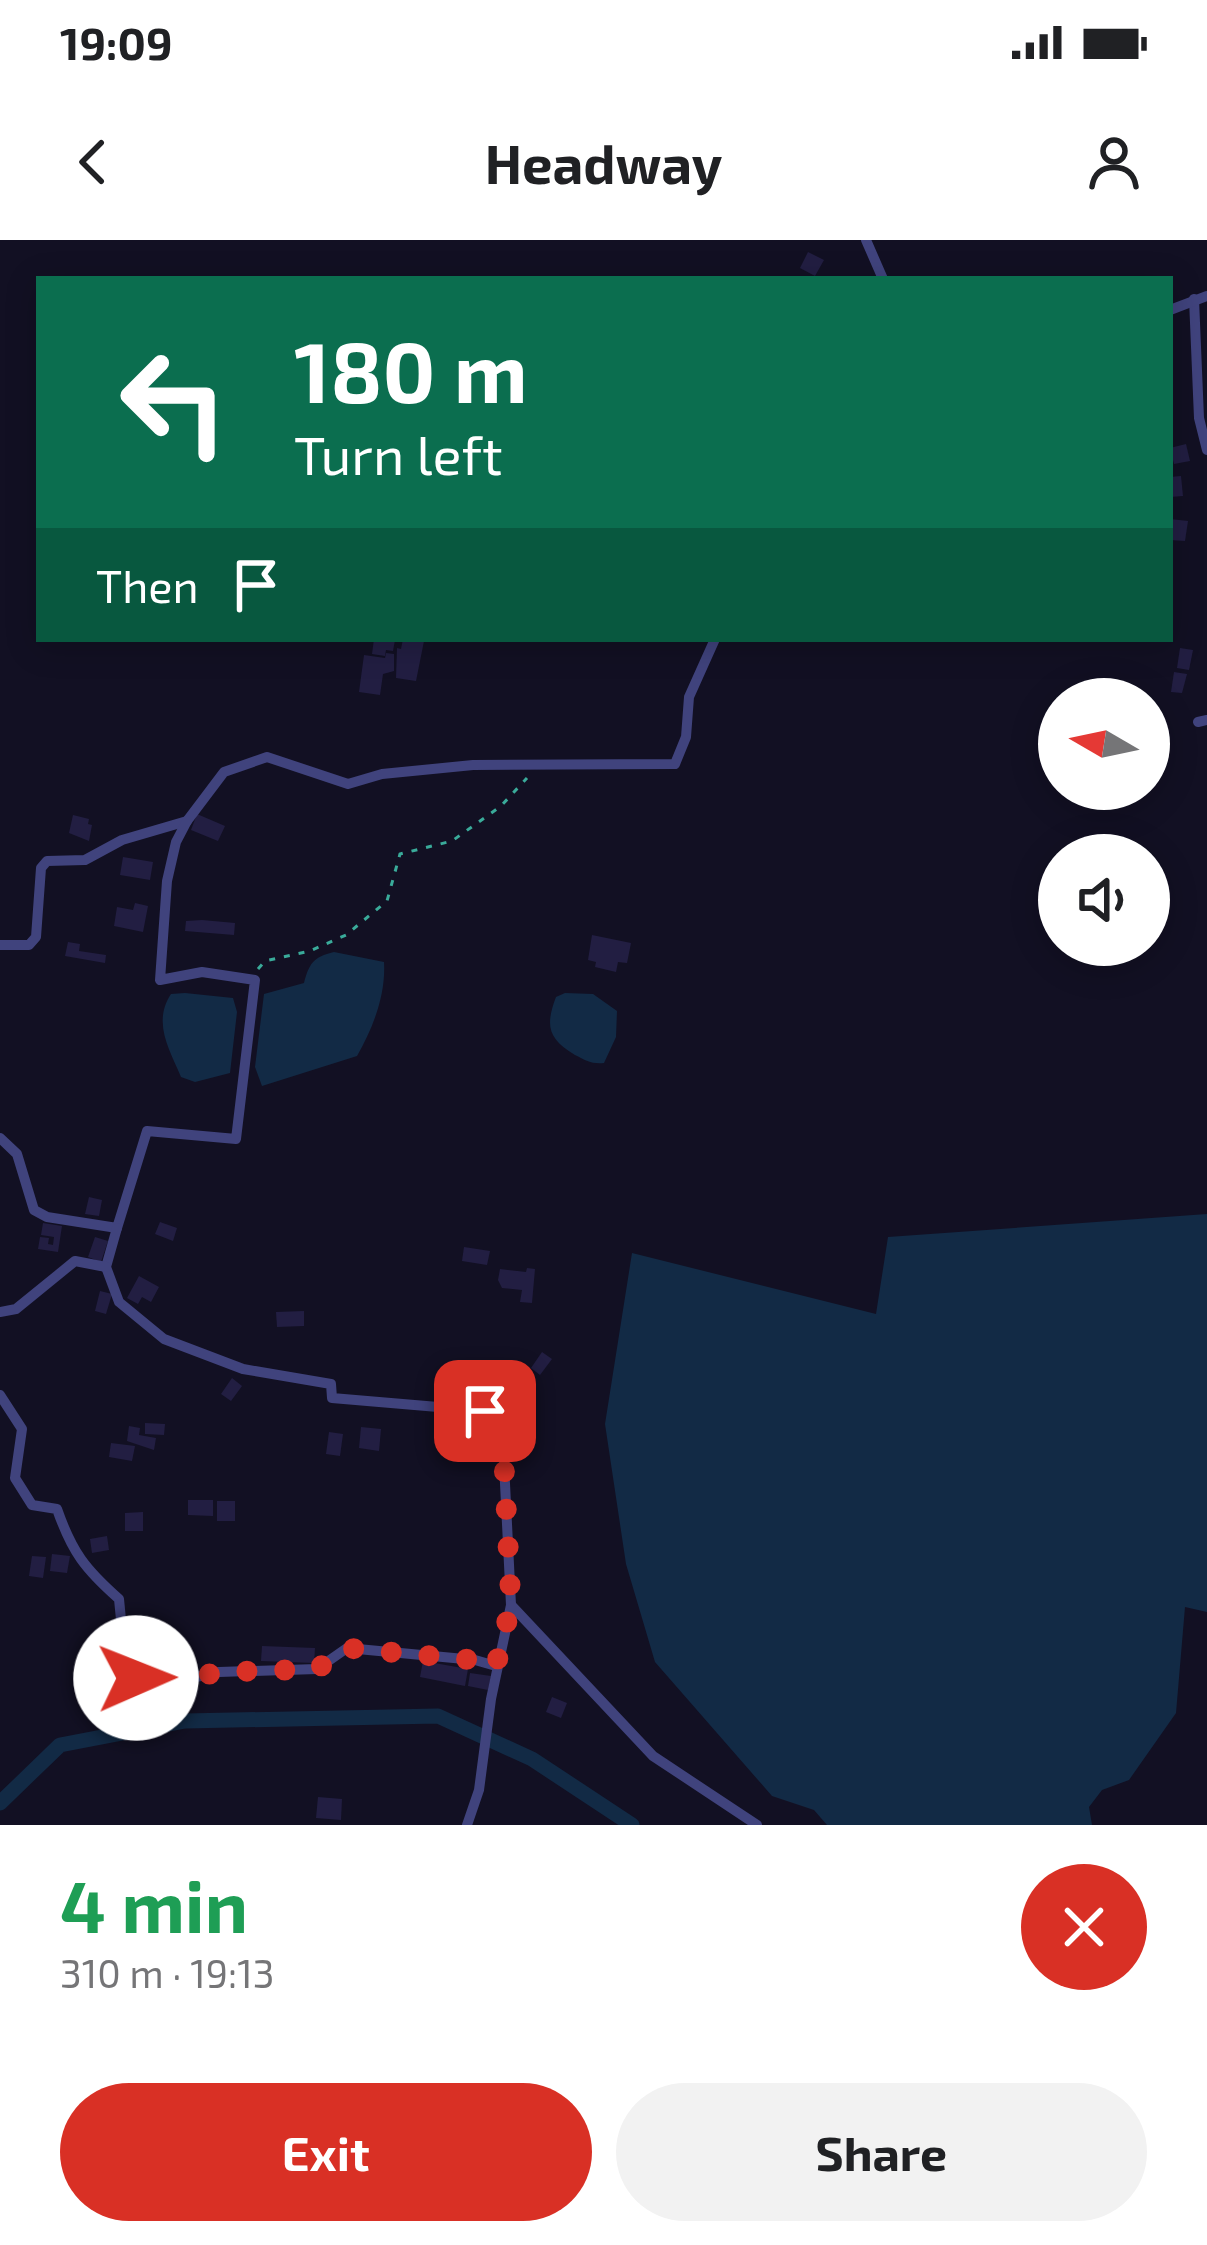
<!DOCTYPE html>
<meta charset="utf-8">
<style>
:root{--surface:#fff;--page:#f2f2f2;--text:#202124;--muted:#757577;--accent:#d93025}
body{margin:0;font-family:"Exo 2",sans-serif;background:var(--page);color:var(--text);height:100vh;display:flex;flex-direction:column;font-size:45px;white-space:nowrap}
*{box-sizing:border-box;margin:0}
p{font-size:39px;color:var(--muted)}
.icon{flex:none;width:66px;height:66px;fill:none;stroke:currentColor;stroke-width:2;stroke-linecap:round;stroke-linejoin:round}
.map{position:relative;height:1585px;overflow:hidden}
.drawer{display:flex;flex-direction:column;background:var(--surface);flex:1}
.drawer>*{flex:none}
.guide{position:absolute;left:36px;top:36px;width:1137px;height:366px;border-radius:0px;box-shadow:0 6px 30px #0003;background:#0b6e4f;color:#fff;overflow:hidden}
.needle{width:78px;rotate:279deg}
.fabs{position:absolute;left:1038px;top:438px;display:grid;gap:24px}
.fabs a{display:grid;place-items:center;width:132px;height:132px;border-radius:50%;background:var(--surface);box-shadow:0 6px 30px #0003;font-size:60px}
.pin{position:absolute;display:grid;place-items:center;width:102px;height:102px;color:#fff;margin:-51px;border-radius:24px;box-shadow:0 6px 18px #0006}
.me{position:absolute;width:132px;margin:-66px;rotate:89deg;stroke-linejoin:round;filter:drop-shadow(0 0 9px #0008)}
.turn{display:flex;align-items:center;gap:42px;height:252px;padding:0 60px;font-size:54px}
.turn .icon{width:156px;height:156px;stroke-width:2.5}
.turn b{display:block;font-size:84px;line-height:102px}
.then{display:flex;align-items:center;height:114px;padding:0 60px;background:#0003;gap:24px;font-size:45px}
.round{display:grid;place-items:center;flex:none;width:126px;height:126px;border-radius:63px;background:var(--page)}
.headline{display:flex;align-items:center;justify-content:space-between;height:204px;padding:0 60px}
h1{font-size:72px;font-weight:700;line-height:90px;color:#1e9e55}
.button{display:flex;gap:24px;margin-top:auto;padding:24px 60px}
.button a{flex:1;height:138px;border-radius:72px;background:var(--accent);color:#fff;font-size:48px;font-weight:700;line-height:138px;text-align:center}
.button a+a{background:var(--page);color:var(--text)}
.status{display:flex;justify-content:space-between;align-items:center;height:84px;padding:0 60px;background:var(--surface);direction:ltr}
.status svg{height:33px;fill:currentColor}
header{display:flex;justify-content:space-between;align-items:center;height:156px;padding:0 60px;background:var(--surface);font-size:54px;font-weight:700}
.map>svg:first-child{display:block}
.water{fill:#122a45}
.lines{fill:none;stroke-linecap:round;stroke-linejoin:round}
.canal{stroke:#122a45;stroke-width:15}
.building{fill:#221e42}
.path{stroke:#3aab9a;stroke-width:3;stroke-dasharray:6 9;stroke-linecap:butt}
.minor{stroke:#40437d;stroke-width:10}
.route{stroke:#d93025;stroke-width:21;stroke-dasharray:0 37.8}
</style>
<div class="status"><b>19:09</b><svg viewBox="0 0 49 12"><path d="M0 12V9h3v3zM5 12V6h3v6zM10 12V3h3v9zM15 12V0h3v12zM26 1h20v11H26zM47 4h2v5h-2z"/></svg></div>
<header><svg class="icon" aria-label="back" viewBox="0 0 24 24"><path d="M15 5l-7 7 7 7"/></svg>Headway<svg class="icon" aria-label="person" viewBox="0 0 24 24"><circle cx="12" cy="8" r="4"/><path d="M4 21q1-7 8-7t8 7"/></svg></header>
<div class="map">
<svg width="1207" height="1585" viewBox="0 0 1207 1585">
<rect width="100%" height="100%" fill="#121023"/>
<g class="water">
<path d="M334 712 384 722C386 755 373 788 357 816L262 846 255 827 264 754 304 743C309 724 313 717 334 712Z"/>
<path d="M185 753 233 758 237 772 230 833 195 842 181 837C170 810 152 783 171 754Z"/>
<path d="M565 753 593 754 617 771 616 797 604 823C591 824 587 821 575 815 548 799 545 786 556 757Z"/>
<path d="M1207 974V1372L1185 1367 1176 1473 1129 1540 1102 1550 1089 1567 1092 1585H827L814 1570 772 1556 655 1422 626 1324 605 1184 632 1013 876 1074 888 997Z"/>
</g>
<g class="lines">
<path class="canal" d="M0 1563 60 1505 185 1481 438 1476 532 1519 632 1585"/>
</g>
<g class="building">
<path d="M808 12 824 20 815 36 800 28Z"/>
<path d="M1186 204 1190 221 1174 224 1170 208Z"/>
<path d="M1181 236 1183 256 1170 257V237Z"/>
<path d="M1170 279 1188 281 1185 301 1170 300Z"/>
<path d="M374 399 395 400 393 411 386 410 385 416 372 414Z"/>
<path d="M403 399 424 401 416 441 396 438 397 408 401 409Z"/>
<path d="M1180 408 1193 410 1189 430 1177 428Z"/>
<path d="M386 413 394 414V431L383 434 380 455 359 452 364 415 385 418Z"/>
<path d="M1174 432 1187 434 1182 453 1171 452Z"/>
<path d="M197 574 225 586 218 601 191 590Z"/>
<path d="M73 575 89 579 88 584 92 585 89 601 69 593Z"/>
<path d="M123 617 153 622 150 640 120 635Z"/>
<path d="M135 663 148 666 143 692 114 686 117 667 133 670Z"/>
<path d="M202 680 235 683 234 695 185 691 186 681Z"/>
<path d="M592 695 631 703 627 723 618 722 616 732 595 727 596 722 588 720Z"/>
<path d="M68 702 80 704 79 711 106 715 105 723 65 716Z"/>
<path d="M89 957 102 960 99 976 85 974Z"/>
<path d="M160 982 177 988 173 1001 155 994Z"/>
<path d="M43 983 62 986 58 1012 38 1009 40 997 49 998 48 1004 53 1005 54 997 41 995Z"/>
<path d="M95 997 108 1001 101 1022 88 1017Z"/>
<path d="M464 1007 490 1011 487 1025 462 1021Z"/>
<path d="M527 1028 535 1029 532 1063 520 1062 522 1050 502 1048 498 1040 500 1029 526 1032Z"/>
<path d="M139 1036 159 1047 151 1062 142 1057 138 1064 127 1058Z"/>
<path d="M100 1051 112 1054 106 1074 95 1071Z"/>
<path d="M304 1071V1086L277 1087 276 1072Z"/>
<path d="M542 1112 552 1119 540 1135 531 1128Z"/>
<path d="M232 1138 242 1146 231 1161 221 1154Z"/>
<path d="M449 1172 453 1189 440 1191 436 1175Z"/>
<path d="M145 1183 165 1184 164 1195 145 1194Z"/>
<path d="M129 1186 140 1188 139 1195 156 1198 154 1210 127 1201Z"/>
<path d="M361 1187 381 1189 379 1211 359 1208Z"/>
<path d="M329 1192 343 1194 340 1216 326 1214Z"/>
<path d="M111 1203 135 1206 132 1221 109 1217Z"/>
<path d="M188 1260H213V1276L188 1275Z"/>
<rect x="217" y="1261" width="18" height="20"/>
<path d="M143 1272V1291H125V1273Z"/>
<path d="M107 1296 109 1310 92 1313 90 1299Z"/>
<path d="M52 1314 70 1316 67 1333 50 1331Z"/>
<path d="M32 1316 46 1317 43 1338 29 1336Z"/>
<path d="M262 1406 315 1408 314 1423 261 1421Z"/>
<path d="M423 1421 468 1429 465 1446 420 1437Z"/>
<path d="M470 1433 491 1436 488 1450 468 1446Z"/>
<path d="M552 1457 567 1463 561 1478 546 1472Z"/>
<path d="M318 1557 342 1559 341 1580 316 1578Z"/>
</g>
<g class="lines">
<path class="path" d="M258 729 265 721 310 711 346 695 387 661 400 614 452 601 501 566 527 538"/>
<g class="minor">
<path d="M866 0 883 39"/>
<path d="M1194 59 1199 178 1207 210"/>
<path d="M1170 70 1207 56"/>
<path d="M1198 482 1207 480"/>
<path d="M0 705H29L36 697 41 628 47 621 85 620 122 600 187 581"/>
<path d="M0 898 17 914 34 970 47 977 117 988 147 891 236 899 255 740 202 732 160 740 167 641 176 602 187 581 224 532 267 517 348 544 382 534 473 525 675 524 686 497 689 457 715 399"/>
<path d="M117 988 106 1027 119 1062 164 1099 243 1129 331 1144 332 1158 485 1171 503 1203 511 1365 491 1459 479 1550 467 1585"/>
<path d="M0 1072 16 1069 75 1021 106 1027"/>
<path d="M0 1155 22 1189 15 1238 32 1265 57 1269C72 1312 85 1329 119 1359L123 1400 136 1438 159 1445 219 1432 317 1429 347 1408 475 1420 496 1426"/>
<path d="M511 1365 653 1516 757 1585"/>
</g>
</g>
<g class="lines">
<path class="route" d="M136 1438 159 1445 219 1432 317 1429 347 1408 475 1420 496 1426 511 1365 503 1203 485 1171"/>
</g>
</svg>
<div class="fabs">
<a><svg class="needle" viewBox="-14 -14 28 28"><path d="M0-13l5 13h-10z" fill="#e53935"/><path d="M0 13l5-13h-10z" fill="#757577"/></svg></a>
<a><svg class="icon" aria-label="sound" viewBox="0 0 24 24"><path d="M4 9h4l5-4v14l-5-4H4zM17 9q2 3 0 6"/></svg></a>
</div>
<div class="pin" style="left:485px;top:1171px;background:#d93025"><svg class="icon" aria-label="arrive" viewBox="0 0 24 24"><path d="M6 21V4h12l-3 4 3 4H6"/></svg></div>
<svg class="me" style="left:136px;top:1438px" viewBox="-20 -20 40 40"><circle r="19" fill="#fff"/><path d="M0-13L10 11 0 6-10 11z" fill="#d93025"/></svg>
<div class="guide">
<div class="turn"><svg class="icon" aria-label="left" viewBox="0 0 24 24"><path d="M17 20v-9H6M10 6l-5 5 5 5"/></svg><div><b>180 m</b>Turn left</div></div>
<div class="then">Then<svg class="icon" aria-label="arrive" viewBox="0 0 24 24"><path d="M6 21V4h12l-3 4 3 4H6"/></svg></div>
</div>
</div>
<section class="drawer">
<div class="headline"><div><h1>4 min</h1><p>310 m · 19:13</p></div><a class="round" style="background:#d93025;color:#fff"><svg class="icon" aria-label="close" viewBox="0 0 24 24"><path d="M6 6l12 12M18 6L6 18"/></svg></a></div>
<div class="button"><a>Exit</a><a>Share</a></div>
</section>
